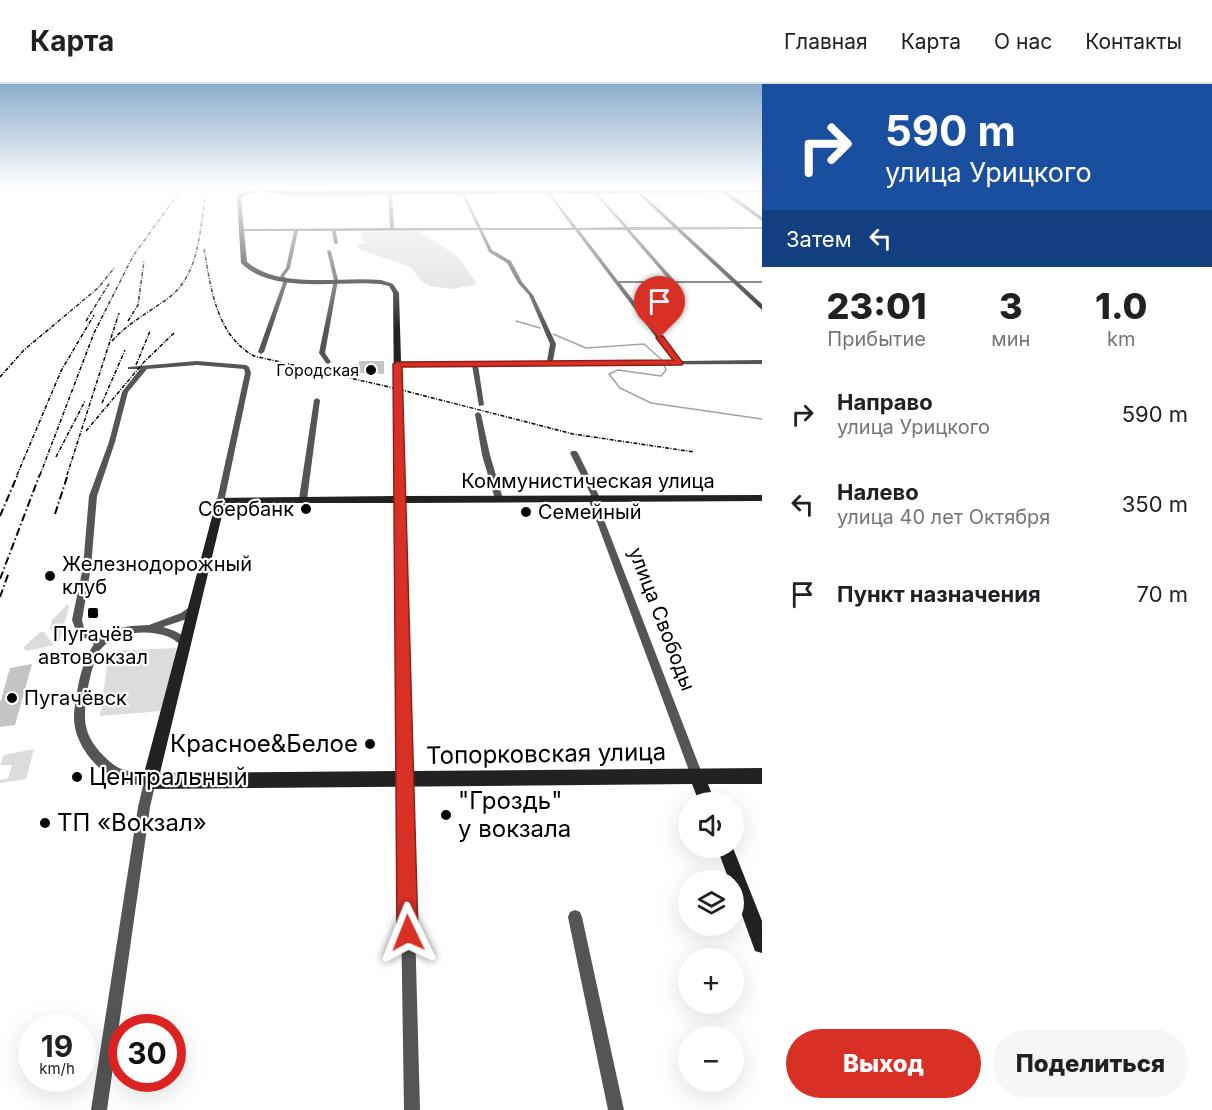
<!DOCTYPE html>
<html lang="ru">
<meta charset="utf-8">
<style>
:root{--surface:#fff;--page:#f6f6f6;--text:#202124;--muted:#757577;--line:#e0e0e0;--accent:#d93025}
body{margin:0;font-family:Inter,sans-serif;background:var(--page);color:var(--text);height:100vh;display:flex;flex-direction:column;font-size:22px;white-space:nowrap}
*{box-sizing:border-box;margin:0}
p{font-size:20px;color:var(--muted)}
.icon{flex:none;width:33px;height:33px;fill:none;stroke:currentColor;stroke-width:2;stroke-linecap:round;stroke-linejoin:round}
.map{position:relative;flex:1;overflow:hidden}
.sheet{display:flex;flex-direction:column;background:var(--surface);width:450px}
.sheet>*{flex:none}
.guide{background:#1a4fa0;color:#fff;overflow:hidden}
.fabs{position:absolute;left:678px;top:708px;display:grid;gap:12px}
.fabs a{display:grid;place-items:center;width:66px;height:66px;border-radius:50%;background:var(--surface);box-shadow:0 6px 24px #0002;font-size:30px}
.speed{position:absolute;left:18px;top:930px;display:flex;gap:12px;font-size:30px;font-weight:700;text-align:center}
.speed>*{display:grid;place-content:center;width:78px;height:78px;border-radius:50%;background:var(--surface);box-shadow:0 6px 24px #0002;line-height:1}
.speed small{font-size:15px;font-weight:400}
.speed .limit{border:9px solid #d22;background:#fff;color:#111}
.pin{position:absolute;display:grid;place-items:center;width:51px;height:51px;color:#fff;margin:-62px -26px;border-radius:50% 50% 50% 0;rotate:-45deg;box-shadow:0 0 6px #0007}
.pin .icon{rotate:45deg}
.me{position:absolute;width:66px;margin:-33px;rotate:358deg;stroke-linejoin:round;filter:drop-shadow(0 0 4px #0008)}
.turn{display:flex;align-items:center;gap:21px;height:126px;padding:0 24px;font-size:27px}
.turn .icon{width:78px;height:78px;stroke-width:2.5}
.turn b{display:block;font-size:42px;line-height:51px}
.then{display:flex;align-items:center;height:57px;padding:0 24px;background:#0003;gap:12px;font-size:22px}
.eta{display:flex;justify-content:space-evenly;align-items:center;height:102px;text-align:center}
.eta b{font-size:36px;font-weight:800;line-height:42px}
.cta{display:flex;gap:12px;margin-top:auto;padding:12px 24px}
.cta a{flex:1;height:69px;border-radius:36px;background:var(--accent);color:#fff;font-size:24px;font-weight:800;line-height:69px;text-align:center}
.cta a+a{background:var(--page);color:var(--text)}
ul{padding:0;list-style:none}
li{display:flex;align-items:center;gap:18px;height:90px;padding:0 24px}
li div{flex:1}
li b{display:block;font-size:22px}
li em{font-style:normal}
header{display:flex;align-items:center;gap:36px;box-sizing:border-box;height:84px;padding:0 30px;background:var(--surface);border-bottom:2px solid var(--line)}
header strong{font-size:28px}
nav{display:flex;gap:33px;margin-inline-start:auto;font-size:21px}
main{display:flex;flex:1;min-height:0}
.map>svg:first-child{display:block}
.green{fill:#dcdcdc}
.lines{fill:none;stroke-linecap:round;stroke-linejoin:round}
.stream{stroke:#a3a3a3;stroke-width:1.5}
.building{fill:#c4c4c4}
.highway-casing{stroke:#dbdbdb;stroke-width:4}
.street{fill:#555;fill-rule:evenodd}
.secondary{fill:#222;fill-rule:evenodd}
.highway{fill:#000;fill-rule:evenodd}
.rail-far1{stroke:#000;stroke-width:1.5;stroke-dasharray:4 1.5 1 1.5;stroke-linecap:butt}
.rail{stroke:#000;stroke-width:2;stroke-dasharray:8 3 1.5 3;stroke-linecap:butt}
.route{fill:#d93025;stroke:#8d1f18;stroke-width:1.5}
.poi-dot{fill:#000;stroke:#fff;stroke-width:2}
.labels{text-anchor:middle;stroke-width:4.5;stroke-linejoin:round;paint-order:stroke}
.far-poi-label{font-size:16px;fill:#000;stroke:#fff;text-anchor:end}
.street-label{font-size:20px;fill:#000;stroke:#fff}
.poi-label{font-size:20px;fill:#000;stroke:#fff;text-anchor:start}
.near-poi-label{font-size:24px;fill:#000;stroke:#fff;text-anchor:start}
.near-street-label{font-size:24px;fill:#000;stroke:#fff}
</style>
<header>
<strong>Карта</strong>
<nav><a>Главная</a><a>Карта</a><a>О нас</a><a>Контакты</a></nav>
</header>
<main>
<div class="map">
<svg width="762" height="1026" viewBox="0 0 762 1026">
<rect width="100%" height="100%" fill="#fff"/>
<g class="green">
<path d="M418 147 456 171 476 198 474 201 452 205 430 202 420 196 411 183 361 166 357 160 367 159 362 156V148Z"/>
<path d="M68 520 69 523 59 558 50 545 52 536Z"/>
<path d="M40 548H44L54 561 27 567 23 564Z"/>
<path d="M176 564 178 569 163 627 100 632 109 567Z"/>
<path d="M34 665 26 695 0 699V696L8 694 12 681H0L4 671Z"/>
</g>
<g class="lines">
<g class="stream">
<path d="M516 237 540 244"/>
<path d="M553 250 586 264 644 260 662 276"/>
<path d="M664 281 666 286 661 292 618 286 609 290 620 304 651 319 762 335"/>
</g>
</g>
<g class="building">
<path d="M359 277H384V290L358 289Z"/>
<path d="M32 580 15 641 0 643V619L10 584Z"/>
</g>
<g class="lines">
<defs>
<path id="highway" d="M259 103 289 107 762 104V108L289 111 266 108Z"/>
</defs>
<use href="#highway" class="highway-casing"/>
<g class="street">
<path d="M543 103H545L577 144 624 143 589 103H591L628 143H762V145L630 146 675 197H762V199H620L680 277 762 276V280L478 281 484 321 479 322 472 281 397 282 394 280 397 278 547 277 550 260 529 211 518 199 507 179 489 168 479 146 336 147 338 159 336 160 334 159 332 147H298L290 184 284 192 288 196 264 268 261 270 258 268 284 196 280 192 286 184 294 147H241L240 145 390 144 388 108 390 107 392 108 394 144H478L461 108 463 107 481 144H573ZM482 146H575L674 277H553L556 260 533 211 522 198 511 177 492 166ZM579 146H626L670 197H618Z"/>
<path d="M329 166 331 167 338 196 325 269 331 278 328 280 326 279 319 269 334 196 327 167Z"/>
<path d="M197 277 246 281 249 283 251 289 224 418H218L217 416 245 289 244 285 197 281 147 285 128 308 115 358 97 412 91 483 82 536 84 544 100 554 105 550 119 544 131 542 149 541 181 529 194 520 197 521 199 524 187 535 163 543C173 546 184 550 190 559L188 562C180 563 176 556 169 553 154 547 134 547 119 553 112 555 105 560 100 566 91 579 82 626 86 642 88 655 98 667 108 676 125 692 136 685 154 693L156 697 150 723 107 1026H91L138 723 143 702C134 700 124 700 116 695 94 685 73 657 74 632 74 624 76 616 77 608 80 591 84 575 94 560L77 549 72 536 83 483 89 412 109 358 122 308 140 285H128V283Z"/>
<path d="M317 314 320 316 307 415 303 418 299 415 314 316Z"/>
<path d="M478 328 481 330 490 371 503 415 499 418 495 415 482 371 475 330Z"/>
<path d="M572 367H576L578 369 599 412 596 415 703 692 701 696 697 698 693 696 691 692 588 414 591 411 570 369Z"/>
<path d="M405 690 409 692 411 696 420 1026H404L399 696 401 692Z"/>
<path d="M575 826 580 828 582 833 624 1026H608L568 833 570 828Z"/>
</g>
<g class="secondary">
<path d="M262 104 264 106 242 113 241 115 247 178C281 206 340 192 381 196L393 200 399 209 405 412 762 411V417L405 419 412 687 762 684V700H708L715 718H699L692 700 150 705 145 702 142 697 217 414 395 412 393 209 389 202 380 200C339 196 273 211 241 179L237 115 238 111ZM225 419H395L397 687 160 689Z"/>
<path d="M720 105H724L762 133V137L720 107Z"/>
<path d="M634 106H638L762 220V226Z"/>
<path d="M717 764H733L762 837V869L755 867 734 809V796H729Z"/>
</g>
<use href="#highway" class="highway"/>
<g class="rail-far1">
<path d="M204 165C211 204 216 251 254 272L398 305 573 350 694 368"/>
<path d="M86 237 110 198"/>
<path d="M128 237 138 221 144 177"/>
<path d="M112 257C128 239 148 229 167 215 200 192 199 147 206 110"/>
<path d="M136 281 150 247"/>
<path d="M0 293 24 266 98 204 115 183"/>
<path d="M102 319 125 266"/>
<path d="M86 347 144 278 174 249"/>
<path d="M56 373 85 317"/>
<path d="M17 391 61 287 94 231"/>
<path d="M40 391 94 249 133 172 183 103"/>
<path d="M67 391 119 229"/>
</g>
<g class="rail">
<path d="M55 430 68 390"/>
<path d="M0 432 18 390"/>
<path d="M0 495 40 390"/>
<path d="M0 513 9 488"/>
</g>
</g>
<linearGradient id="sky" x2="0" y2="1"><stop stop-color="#8cadcc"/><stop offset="0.42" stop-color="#fff"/><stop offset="1" stop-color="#fff" stop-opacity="0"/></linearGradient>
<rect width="762" height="246" fill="url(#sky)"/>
<path class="route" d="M657 252H663L683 279 682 281 402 283 418 849 415 857 408 860 400 857 397 849 393 280 397 278 673 276 656 254Z"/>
<g class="poi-dot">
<circle cx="371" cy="286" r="6"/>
<circle cx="306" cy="425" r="6"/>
<circle cx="526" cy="428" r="6"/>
<circle cx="50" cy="492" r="6"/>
<rect x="87" y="523" width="12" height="12" rx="3"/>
<circle cx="12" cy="614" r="6"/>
<circle cx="370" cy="660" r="6"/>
<circle cx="77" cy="693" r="6"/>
<circle cx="446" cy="731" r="6"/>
<circle cx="45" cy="739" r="6"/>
</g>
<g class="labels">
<g class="far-poi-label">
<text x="359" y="292">Городская</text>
</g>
<g class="street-label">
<text x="588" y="404">Коммунистическая улица</text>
<text transform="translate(662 535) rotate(69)" y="7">улица Свободы</text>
</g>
<g class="poi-label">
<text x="294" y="432" text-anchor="end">Сбербанк</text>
<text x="538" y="435">Семейный</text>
<text x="62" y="487">Железнодорожный<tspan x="62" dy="23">клуб</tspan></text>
<text x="93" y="557" text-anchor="middle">Пугачёв<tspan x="93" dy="23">автовокзал</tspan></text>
<text x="24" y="621">Пугачёвск</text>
</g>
<g class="near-poi-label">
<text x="358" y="668" text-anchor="end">Красное&amp;Белое</text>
<text x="89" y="701">Центральный</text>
<text x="458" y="725">"Гроздь"<tspan x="458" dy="28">у вокзала</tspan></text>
<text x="57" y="747">ТП «Вокзал»</text>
</g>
<g class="near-street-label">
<text transform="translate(546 670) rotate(-1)" y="8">Топорковская улица</text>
</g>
</g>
</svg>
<div class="fabs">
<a><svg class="icon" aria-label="sound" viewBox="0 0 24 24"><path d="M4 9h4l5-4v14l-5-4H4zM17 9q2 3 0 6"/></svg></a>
<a><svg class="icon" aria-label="layers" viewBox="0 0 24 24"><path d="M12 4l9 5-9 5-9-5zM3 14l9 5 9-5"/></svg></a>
<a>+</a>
<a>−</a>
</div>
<div class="speed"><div>19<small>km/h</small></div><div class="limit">30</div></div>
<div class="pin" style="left:660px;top:254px;background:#d93025"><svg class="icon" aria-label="arrive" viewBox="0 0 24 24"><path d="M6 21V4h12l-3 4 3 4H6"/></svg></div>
<svg class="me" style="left:408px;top:849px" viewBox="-20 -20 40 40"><path d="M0-17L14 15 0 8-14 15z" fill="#d93025" stroke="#fff" stroke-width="4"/></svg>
</div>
<section class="sheet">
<div class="guide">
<div class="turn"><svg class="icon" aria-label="right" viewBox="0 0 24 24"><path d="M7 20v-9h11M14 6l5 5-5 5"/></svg><div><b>590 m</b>улица Урицкого</div></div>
<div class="then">Затем<svg class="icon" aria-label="left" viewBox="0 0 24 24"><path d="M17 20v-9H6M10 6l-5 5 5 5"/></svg></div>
</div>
<div class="eta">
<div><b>23:01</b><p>Прибытие</p></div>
<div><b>3</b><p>мин</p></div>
<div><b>1.0</b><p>km</p></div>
</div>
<ul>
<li><svg class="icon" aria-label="right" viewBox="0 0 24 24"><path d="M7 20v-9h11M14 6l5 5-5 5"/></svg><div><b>Направо</b><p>улица Урицкого</p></div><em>590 m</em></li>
<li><svg class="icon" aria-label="left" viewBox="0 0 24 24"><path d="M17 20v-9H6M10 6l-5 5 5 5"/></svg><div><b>Налево</b><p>улица 40 лет Октября</p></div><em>350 m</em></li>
<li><svg class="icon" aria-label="arrive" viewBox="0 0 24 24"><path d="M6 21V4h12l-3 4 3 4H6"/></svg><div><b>Пункт назначения</b></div><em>70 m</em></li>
</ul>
<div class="cta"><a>Выход</a><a>Поделиться</a></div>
</section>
</main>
